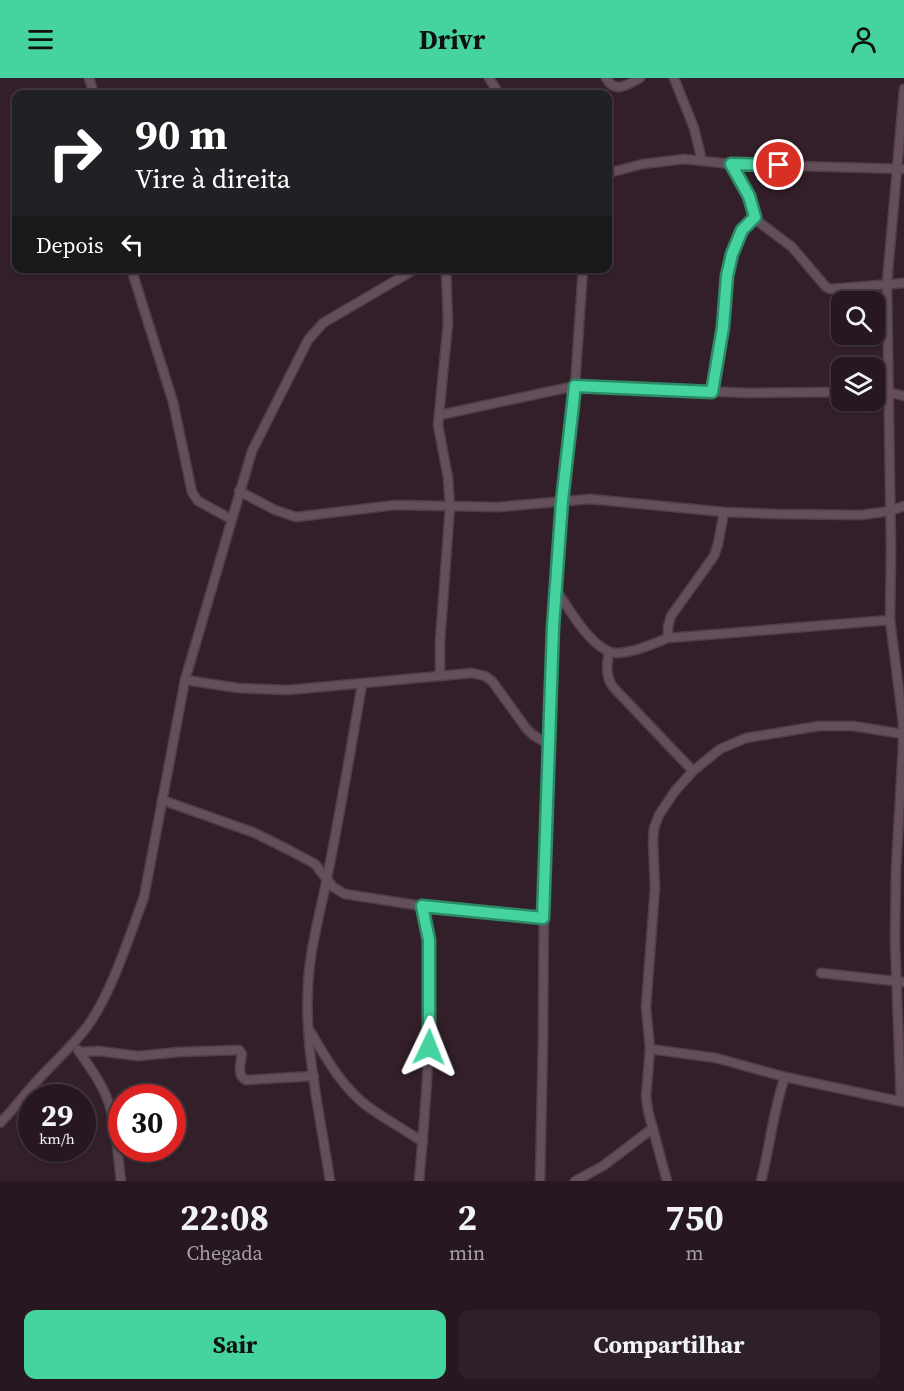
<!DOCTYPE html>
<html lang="pt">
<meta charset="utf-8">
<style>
:root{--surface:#261720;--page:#2e2029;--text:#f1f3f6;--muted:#a49fa5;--line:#42363e;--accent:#45d49f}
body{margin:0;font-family:"Source Serif 4",serif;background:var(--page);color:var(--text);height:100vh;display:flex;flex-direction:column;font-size:22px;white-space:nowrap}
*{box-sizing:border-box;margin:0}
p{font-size:20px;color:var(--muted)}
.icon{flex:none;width:33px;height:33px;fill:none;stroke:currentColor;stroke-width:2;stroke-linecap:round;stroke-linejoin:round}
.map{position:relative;height:1103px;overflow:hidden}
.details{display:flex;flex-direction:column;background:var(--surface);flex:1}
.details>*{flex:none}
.hud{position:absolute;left:12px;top:12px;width:600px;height:183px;border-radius:12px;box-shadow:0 2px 4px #0004,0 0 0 2px var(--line);background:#202124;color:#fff;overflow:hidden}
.controls{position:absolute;left:831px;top:213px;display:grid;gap:12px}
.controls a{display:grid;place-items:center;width:54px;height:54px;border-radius:12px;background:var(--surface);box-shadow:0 2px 4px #0004,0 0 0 2px var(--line);font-size:30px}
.speed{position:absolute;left:18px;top:1006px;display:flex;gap:12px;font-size:30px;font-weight:700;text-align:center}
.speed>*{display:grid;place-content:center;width:78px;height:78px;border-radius:50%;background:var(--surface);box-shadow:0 2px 4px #0004,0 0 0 2px var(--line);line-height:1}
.speed small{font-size:15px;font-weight:400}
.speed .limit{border:9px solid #d22;background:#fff;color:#111}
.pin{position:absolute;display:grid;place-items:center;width:51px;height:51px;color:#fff;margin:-26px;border:3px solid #fff;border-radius:50%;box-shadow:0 2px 6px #0007}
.me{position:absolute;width:66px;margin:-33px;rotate:2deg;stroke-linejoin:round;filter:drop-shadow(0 0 4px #0008)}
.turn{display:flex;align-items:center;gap:21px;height:126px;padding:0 24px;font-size:27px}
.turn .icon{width:78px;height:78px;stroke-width:2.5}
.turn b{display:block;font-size:42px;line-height:51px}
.then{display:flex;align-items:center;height:57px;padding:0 24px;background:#0003;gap:12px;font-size:22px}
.eta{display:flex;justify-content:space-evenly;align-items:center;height:102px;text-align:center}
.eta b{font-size:36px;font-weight:700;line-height:42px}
.button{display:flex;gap:12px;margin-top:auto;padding:12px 24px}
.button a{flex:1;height:69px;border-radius:12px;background:var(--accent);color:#111;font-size:24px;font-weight:700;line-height:69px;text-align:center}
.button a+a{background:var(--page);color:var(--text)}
header{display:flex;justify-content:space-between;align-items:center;height:78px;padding:0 24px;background:var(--accent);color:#111;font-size:27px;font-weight:700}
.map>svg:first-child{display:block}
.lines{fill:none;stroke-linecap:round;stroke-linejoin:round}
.street-casing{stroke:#4e3e47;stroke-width:11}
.street{stroke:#644e5a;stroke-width:8}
.route-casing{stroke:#2d8a67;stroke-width:15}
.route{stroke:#45d49f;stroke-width:10}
</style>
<header><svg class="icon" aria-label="menu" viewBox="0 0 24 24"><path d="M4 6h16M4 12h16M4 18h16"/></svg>Drivr<svg class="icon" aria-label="person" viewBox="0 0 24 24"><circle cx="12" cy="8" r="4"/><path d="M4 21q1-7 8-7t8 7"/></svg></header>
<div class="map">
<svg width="904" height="1103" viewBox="0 0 904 1103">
<rect width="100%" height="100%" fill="#331f2a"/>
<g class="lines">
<defs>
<g id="street">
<path d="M89 0 94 16"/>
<path d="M489 0 499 16"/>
<path d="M606 0C615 16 627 7 640 0"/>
<path d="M674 0 694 50 702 83"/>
<path d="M731 86 749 118 755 139 760 145 792 169 826 209 830 211 904 205"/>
<path d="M608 95 643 86 684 81 731 86 904 91"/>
<path d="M131 190 173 324 192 414 198 423 231 441"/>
<path d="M712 314 732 176 742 151 755 139"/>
<path d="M874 314H888L904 318"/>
<path d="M440 337 575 308 749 315 842 314"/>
<path d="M239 413 275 432 296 439 395 427 498 429 590 421 724 434 777 436 861 437 890 433 904 428"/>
<path d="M557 513C569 531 594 576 618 575 635 574 653 566 668 560L890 542"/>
<path d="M668 560V549L671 538 714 478 718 466 724 434"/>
<path d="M609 574C607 587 605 597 613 609L693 693"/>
<path d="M440 598V564L450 428 448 400 438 347 448 245 446 190"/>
<path d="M185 602 238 610 288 612 472 595 485 598 492 603 526 650 533 657 548 666"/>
<path d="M162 722 255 755 289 772 315 786 333 809 345 816 422 828 543 840"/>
<path d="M821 895 904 904"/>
<path d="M310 953C326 980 342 1009 367 1028 385 1041 405 1052 423 1064"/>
<path d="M650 971 716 980 785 999 904 1024"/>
<path d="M78 972C87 985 96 997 103 1011 117 1039 117 1073 121 1103"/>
<path d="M80 974 99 973 138 978 179 974 239 972 242 976C241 985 236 997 246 1002L314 998"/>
<path d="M901 1023 895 863 896 791 903 668V645L890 542 891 473 887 205 904 11"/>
<path d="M0 1045C13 1032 24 1017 36 1004 54 984 74 967 89 946 112 913 130 857 144 819L185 602 252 373 308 262 323 245 417 190"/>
<path d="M330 1103C320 1035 302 963 309 894 312 862 321 831 327 800 340 735 351 671 362 606"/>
<path d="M419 1103C424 1049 428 996 430 942 431 904 432 865 422 828"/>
<path d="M540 1103 543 962 544 806 553 549 557 513 562 423 575 308 583 190"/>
<path d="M575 1103 603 1088 653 1050"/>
<path d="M667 1103 648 1033 646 1018 650 971 646 929 655 809 653 763 654 750 659 737 675 713 693 693 720 671 746 660 819 648H853L903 656"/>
<path d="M761 1103C770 1069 773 1032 785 999"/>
</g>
</defs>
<use href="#street" class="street-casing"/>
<use href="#street" class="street"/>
</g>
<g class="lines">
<defs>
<path id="route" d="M429 969V862L422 828 543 840 553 549 562 423 575 308 712 314 723 249 727 198 732 176 742 152 755 139 749 118 731 86 779 87"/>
</defs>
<use href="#route" class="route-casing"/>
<use href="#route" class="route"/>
</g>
</svg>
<div class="controls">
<a><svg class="icon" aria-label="search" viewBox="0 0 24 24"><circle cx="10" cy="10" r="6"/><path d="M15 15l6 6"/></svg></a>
<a><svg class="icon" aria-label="layers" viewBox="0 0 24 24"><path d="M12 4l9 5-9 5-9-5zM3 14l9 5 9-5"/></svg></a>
</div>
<div class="speed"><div>29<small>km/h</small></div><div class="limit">30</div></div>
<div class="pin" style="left:779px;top:87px;background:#d93025"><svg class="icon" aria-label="arrive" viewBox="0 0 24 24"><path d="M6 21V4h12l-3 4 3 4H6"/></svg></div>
<svg class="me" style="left:429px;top:969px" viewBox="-20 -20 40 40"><path d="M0-17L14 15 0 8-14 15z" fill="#45d49f" stroke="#fff" stroke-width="4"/></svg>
<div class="hud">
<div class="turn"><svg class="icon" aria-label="right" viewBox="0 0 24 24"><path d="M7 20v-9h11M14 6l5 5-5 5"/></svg><div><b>90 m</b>Vire à direita</div></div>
<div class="then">Depois<svg class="icon" aria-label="left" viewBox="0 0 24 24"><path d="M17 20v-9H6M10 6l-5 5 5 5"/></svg></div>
</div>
</div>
<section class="details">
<div class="eta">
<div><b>22:08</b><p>Chegada</p></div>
<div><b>2</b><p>min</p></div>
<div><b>750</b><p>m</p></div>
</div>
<div class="button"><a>Sair</a><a>Compartilhar</a></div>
</section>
